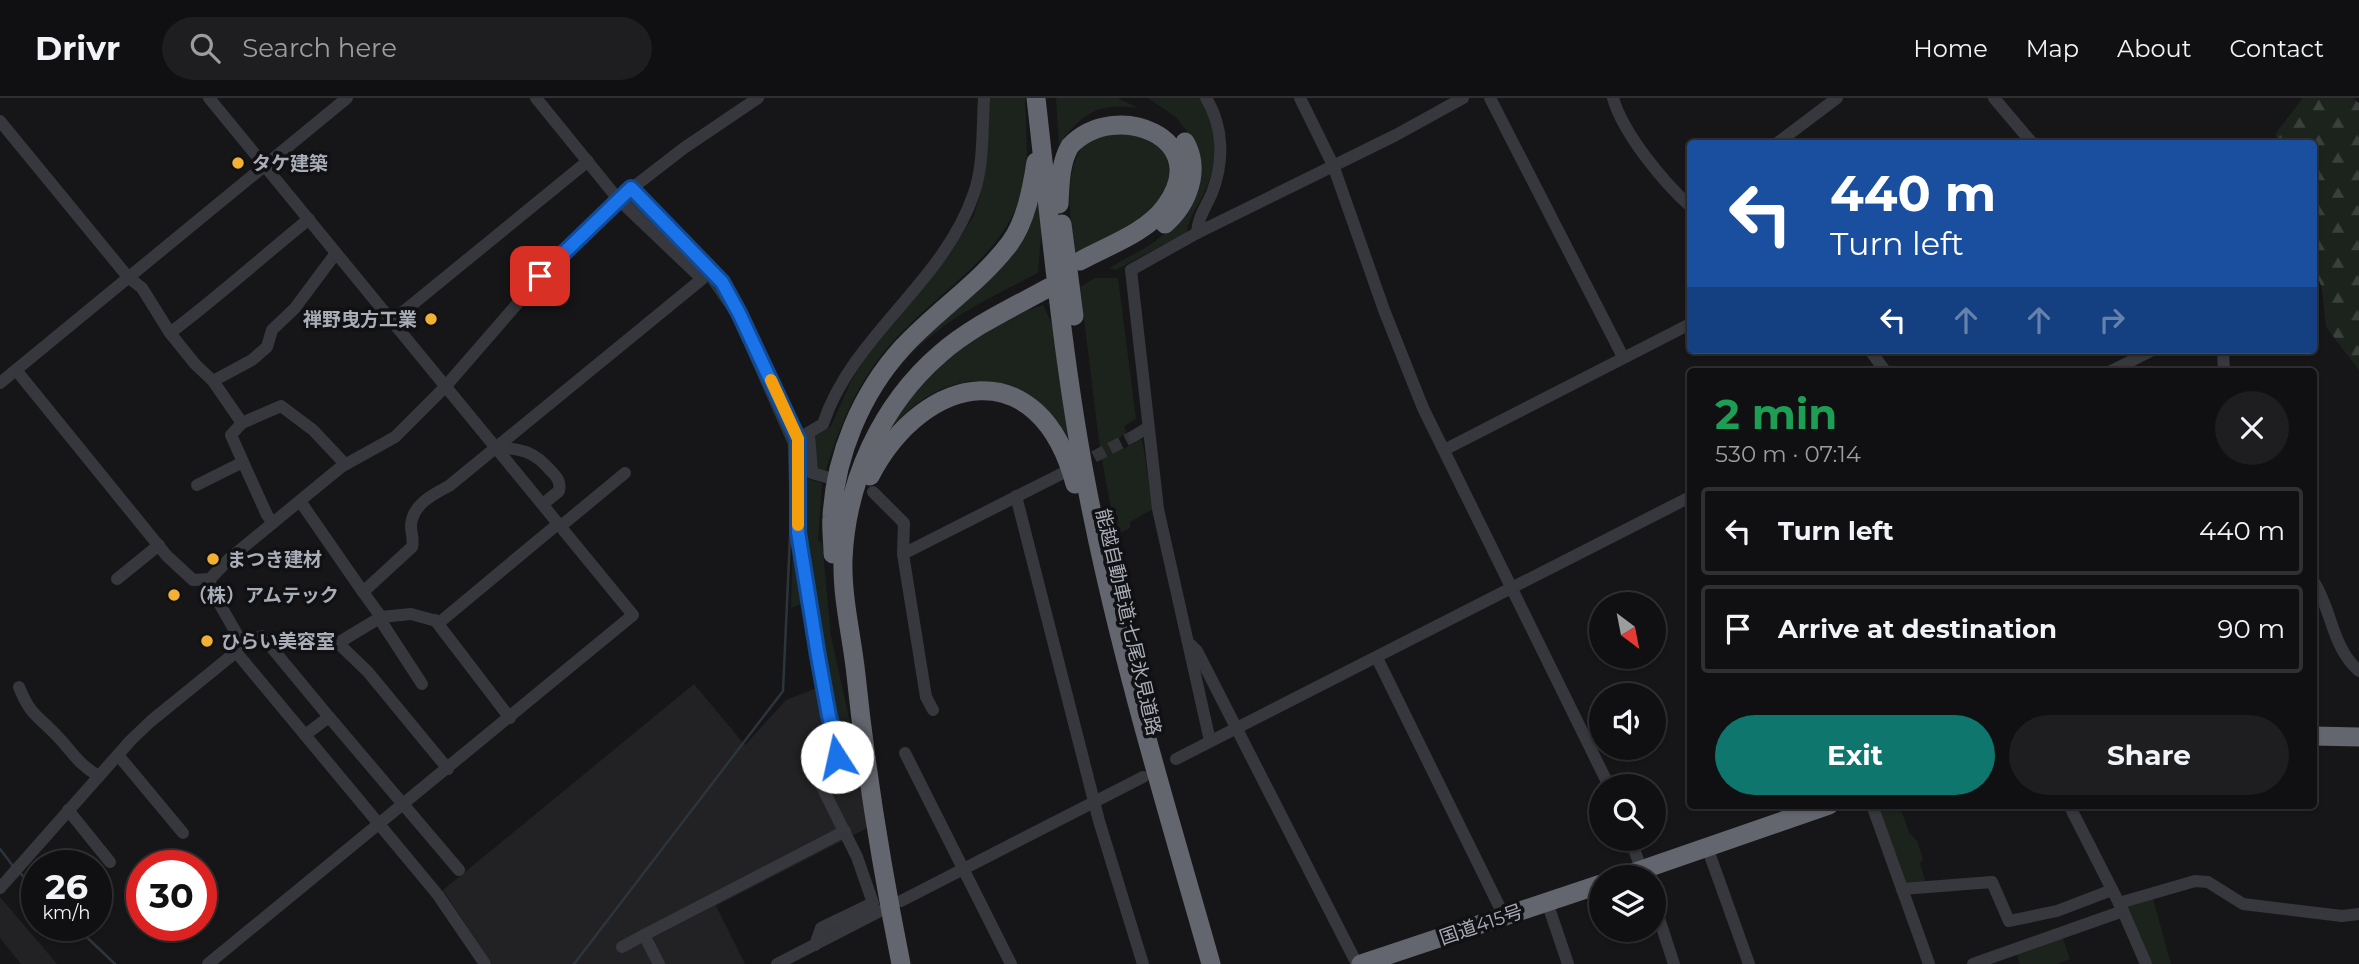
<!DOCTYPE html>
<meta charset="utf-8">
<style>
:root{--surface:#101012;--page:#1e1e20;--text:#f1f3f6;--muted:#9c9d9f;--line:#303032;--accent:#0f766e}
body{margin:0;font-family:Montserrat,"Noto Sans JP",sans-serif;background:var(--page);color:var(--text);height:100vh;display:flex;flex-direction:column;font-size:26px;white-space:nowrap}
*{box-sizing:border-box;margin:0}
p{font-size:23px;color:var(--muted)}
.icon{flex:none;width:38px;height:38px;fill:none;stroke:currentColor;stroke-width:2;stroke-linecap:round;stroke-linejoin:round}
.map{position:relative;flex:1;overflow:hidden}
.details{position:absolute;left:1687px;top:270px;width:630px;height:441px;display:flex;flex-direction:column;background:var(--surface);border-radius:7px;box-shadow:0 2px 5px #0004,0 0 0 2px var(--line)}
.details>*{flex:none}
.guide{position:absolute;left:1687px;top:42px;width:630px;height:214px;border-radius:7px;box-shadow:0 2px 5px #0004,0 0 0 2px var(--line);background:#1a4fa0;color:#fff;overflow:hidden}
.needle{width:46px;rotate:148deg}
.buttons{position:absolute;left:1589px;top:494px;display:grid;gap:14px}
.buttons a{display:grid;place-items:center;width:77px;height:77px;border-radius:50%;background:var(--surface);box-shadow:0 2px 5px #0004,0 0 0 2px var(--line);font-size:35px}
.speed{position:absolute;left:21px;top:752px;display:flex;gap:14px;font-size:35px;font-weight:700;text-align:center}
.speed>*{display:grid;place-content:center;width:91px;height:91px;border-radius:50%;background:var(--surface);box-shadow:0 2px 5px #0004,0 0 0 2px var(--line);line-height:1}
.speed small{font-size:18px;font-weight:400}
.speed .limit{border:10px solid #d22;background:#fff;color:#111}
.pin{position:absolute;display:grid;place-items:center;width:60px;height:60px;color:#fff;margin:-30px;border-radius:14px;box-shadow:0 4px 10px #0006}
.me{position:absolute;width:77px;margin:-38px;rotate:350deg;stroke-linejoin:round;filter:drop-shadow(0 0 5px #0008)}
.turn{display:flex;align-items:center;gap:24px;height:147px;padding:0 28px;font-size:32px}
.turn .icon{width:91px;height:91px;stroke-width:2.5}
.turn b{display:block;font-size:49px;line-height:60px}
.lanes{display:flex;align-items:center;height:66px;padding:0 28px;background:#0003;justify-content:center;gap:35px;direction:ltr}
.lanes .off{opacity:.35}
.round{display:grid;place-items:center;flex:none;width:74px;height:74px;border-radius:37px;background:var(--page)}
.summary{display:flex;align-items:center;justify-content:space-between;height:119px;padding:0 28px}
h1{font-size:42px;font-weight:700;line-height:52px;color:#1e9e55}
.primary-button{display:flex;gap:14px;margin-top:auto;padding:14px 28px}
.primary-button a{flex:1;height:80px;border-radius:42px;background:var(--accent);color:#fff;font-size:28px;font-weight:700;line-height:80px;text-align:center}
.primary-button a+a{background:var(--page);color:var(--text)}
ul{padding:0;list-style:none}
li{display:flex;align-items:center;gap:21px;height:88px;margin:0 14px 10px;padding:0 14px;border:4px solid var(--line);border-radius:7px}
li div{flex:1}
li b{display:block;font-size:26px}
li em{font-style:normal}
header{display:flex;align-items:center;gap:42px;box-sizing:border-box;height:98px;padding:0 35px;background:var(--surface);border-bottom:2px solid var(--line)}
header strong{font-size:33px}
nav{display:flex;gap:38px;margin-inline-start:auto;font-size:24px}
.search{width:490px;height:63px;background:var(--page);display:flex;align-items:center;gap:18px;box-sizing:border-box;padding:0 24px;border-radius:38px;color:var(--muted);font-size:26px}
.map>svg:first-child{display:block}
.built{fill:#222225}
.green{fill:#1c231d}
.forest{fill:url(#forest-firs)}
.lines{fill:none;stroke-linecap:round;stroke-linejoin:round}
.stream{stroke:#2c353c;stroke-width:2.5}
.minor-tunnel{stroke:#333438;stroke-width:12;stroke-dasharray:12 6;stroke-linecap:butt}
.minor{stroke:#37383d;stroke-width:12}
.highway{stroke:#63666e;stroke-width:19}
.route-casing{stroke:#114b97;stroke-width:18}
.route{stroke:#1a73e8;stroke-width:12}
.slow{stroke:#f59e0b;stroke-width:12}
.poi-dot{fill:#f2b134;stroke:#111113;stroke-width:2.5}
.labels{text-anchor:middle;stroke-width:7;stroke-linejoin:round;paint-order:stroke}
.poi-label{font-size:19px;font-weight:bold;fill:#a8adb8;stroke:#111113;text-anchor:start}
.street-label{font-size:19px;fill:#a8adb8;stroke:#111113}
</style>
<header>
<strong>Drivr</strong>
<div class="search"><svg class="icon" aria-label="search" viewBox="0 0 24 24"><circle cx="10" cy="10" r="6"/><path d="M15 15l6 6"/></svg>Search here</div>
<nav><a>Home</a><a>Map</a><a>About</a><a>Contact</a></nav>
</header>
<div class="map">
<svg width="2359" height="866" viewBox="0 0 2359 866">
<defs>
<pattern id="forest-firs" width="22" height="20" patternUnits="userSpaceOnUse" patternTransform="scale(1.75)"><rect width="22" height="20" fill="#1c231d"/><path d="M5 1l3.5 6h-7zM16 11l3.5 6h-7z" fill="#3a403c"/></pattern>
</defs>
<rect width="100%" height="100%" fill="#161618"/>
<g class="built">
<path d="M694 586 745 647 786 602 827 586 845 659 857 657 869 729 716 808 745 866H492L443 792Z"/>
<path d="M0 799 57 866H21L0 840Z"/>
</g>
<g class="green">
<path d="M987 0H1025C1026 35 1031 73 1018 106 996 160 943 192 904 232 862 273 842 320 825 375L815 371 816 337 831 328 851 283 864 262 950 156 974 117 980 97Z"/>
<path d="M1056 0H1118L1138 10C1100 4 1081 15 1059 47Z"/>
<path d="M1148 0H1199C1220 31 1219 66 1202 99 1196 111 1188 121 1187 134L1116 172 1109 170 1150 147 1177 126 1193 46 1186 32 1176 19Z"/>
<path d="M1092 35 1152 37C1157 45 1164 53 1167 61 1185 110 1108 139 1075 155 1070 111 1060 72 1092 35Z"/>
<path d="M1040 99 1042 126 1038 175C999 195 958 214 925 243 904 261 887 284 870 305L891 273Z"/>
<path d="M1095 180H1118L1136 321 1124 328 1126 334 1119 340 1123 351 1142 341 1153 411 1130 424V430L1116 437 1100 351 1080 189Z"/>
<path d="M1043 207 1055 233 1071 343C1034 284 974 262 915 307 905 315 897 324 888 333 895 321 902 307 912 296 948 256 992 224 1043 207Z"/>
<path d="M801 379 822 385 818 443 822 444 831 538 857 657 845 660C822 568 804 474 801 379Z"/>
<path d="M793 439 804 505 791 510Z"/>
<path d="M1874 707H1899L1909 734 1917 743 1923 760 1920 766 1925 782 1923 787 1904 789Z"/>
<path d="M2152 797 2171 866H2151L2124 807Z"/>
<path d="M2062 838 2070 861 2057 866H2020L2016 854Z"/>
</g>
<path class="forest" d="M2303 0H2353L2359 5V272L2326 229 2322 190 2314 170V46L2276 45V35Z"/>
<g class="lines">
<g class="stream">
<path d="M631 104 661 133"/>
<path d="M0 751 13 768"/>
<path d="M20 775 37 792"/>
<path d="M75 828 115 866"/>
<path d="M574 866 783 593 791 417 789 346 732 217 707 181"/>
</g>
<path class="minor-tunnel" d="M1078 367 1134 338"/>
<g class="minor">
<path d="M1300 0 1333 67 1384 212 1423 310 1609 688"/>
<path d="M1490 0 1623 259"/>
<path d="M1613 0C1623 35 1663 84 1690 108"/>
<path d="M1994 0 2033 46"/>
<path d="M0 23 128 179 142 190 170 235 195 266 213 283 242 325 281 308 313 332 345 366"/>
<path d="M1776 46 1837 0"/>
<path d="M631 90 722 184 739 215 798 341V434L818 558 829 618 839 653 837 659 813 671 857 759 873 805 821 830 815 847"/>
<path d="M1197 135C1198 119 1206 109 1212 95 1224 64 1224 29 1206 0"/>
<path d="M392 223 588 63"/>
<path d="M170 235C218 199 262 159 309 121"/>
<path d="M1870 252 1885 273"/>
<path d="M2223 252 2224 273"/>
<path d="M16 272 167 458 193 482 210 481 229 461 341 369 395 339 445 289 557 160 618 101 684 50 758 0"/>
<path d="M2111 273 2153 252"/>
<path d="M213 283 252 262 267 249 272 232 295 210 336 155"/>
<path d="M0 285 347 0"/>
<path d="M809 335 812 375 826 379"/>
<path d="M1134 338 1147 330"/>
<path d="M798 341 823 326C852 237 944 185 974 95 984 66 982 31 984 0"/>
<path d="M496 349C522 351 534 353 551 373 557 379 561 384 559 393L543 406"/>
<path d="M1444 352 1690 226"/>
<path d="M243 364 267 417 273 425"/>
<path d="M197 387 243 364 231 337 242 325"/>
<path d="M873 394 904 425 903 456 926 599 933 612"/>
<path d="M1016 398 1099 723 1143 866"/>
<path d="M300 403 363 494"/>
<path d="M561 428 625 375"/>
<path d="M903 456 1063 375"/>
<path d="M117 481 159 447"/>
<path d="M2314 484C2332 512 2332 550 2359 573"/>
<path d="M381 519 411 516 440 524 559 425"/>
<path d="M379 520 422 586"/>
<path d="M435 522 510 620"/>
<path d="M237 547 262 538 329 619 305 637"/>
<path d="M1191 547 1197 553 1357 866"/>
<path d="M236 554 438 797 485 866"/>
<path d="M1377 560 1504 818"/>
<path d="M19 589C31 619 39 618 59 640 74 656 79 667 99 678"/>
<path d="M329 619 459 772"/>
<path d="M1210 643 1158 411 1131 172 1197 135 1396 37 1463 0"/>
<path d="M905 655 1011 866"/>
<path d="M118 657 183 735"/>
<path d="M1176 661 1690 399"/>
<path d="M448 671 368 574 338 545 381 519 363 494 412 449C414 441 411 436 411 427 413 406 432 397 449 388L702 181 618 101 536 0"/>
<path d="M1872 707 1929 866"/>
<path d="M2069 707 2123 813 2146 866"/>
<path d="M68 712 110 764"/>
<path d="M1630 740 1643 776"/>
<path d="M1707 749 1749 866"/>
<path d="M0 790 131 642 151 623 236 554 238 538 211 491 210 481"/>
<path d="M1902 791 1992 784 2009 823 2057 813 2112 792"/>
<path d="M901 803 1143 679"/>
<path d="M1547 804 1568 866"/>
<path d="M1654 805 1674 866"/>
<path d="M2119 805 2195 783 2208 784 2243 806 2342 818 2359 816"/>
<path d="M644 837 845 733"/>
<path d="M622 849 644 837 659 866"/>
<path d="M208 866 633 517 209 0"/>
<path d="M777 866 886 810"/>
<path d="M1973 866 2123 813"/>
</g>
<g class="highway">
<path d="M1036 0C1052 140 1064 282 1093 420 1124 571 1169 718 1211 866"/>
<path d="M1059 106C1060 87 1060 65 1070 48 1115 0 1216 40 1165 109 1146 135 1107 148 1080 163"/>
<path d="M1062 126 1074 218"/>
<path d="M1165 126C1188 106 1201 72 1185 44"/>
<path d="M870 378C925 273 1040 253 1075 386"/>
<path d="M833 456C833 444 831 431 832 419 835 358 861 295 903 249 936 213 980 185 1010 145 1026 123 1032 90 1036 64"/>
<path d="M2314 638 2359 639"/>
<path d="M1621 779 1829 707"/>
<path d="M901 866C882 771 866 674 856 577 852 539 842 501 843 462 846 384 881 307 940 256 972 228 1012 210 1048 190"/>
<path d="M1361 866 1601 786"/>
</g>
</g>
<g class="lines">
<defs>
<path id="route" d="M540 178 631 90 722 184 739 215 798 341V434L818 558 829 618 839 653 837 659"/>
</defs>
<use href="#route" class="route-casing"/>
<use href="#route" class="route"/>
<path class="slow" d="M771 282 798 341V427"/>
</g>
<g class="poi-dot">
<circle cx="238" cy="65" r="7"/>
<circle cx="431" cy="221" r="7"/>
<circle cx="213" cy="461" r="7"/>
<circle cx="174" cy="497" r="7"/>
<circle cx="207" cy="543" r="7"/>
</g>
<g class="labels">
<g class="poi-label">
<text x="252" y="72">タケ建築</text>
<text x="417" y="228" text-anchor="end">禅野曳方工業</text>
<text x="227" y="468">まつき建材</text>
<text x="188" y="504">（株）アムテック</text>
<text x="221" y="550">ひらい美容室</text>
</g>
<g class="street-label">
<text transform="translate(1129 524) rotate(77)" y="7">能越自動車道;七尾氷見道路</text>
<text transform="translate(1481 826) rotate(-19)" y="7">国道415号</text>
</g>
</g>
</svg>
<div class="buttons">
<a><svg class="needle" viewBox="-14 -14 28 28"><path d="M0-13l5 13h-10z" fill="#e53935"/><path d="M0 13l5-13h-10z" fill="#9c9d9f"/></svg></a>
<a><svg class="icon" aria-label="sound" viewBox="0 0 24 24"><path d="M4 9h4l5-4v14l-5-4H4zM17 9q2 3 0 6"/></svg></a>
<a><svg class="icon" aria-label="search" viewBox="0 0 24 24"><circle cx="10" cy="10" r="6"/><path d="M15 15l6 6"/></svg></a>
<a><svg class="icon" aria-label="layers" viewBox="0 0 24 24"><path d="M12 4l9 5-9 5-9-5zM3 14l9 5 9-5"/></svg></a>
</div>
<div class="speed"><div>26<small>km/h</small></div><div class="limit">30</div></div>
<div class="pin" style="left:540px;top:178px;background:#d93025"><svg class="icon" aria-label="arrive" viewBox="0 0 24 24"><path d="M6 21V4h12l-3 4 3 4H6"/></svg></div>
<svg class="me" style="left:837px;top:659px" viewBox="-20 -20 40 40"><circle r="19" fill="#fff"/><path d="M0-13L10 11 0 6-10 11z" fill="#1a73e8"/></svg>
<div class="guide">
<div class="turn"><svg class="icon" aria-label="left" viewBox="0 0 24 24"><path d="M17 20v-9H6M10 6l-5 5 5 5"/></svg><div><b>440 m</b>Turn left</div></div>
<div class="lanes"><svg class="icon" aria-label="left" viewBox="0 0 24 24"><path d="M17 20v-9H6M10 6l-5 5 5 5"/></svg><svg class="icon off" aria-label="ahead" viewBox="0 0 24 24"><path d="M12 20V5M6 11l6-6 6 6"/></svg><svg class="icon off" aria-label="ahead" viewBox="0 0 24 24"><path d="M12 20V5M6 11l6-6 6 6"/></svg><svg class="icon off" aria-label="right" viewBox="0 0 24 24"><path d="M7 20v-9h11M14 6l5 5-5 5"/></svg></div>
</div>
<section class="details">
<div class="summary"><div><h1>2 min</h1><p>530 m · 07:14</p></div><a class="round"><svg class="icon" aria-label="close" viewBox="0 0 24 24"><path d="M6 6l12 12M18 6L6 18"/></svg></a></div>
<ul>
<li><svg class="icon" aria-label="left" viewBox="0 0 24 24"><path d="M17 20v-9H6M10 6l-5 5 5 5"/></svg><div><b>Turn left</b></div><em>440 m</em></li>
<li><svg class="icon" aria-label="arrive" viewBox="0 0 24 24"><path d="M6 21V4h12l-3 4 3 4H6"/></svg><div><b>Arrive at destination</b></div><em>90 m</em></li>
</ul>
<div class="primary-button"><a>Exit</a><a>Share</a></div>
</section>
</div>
